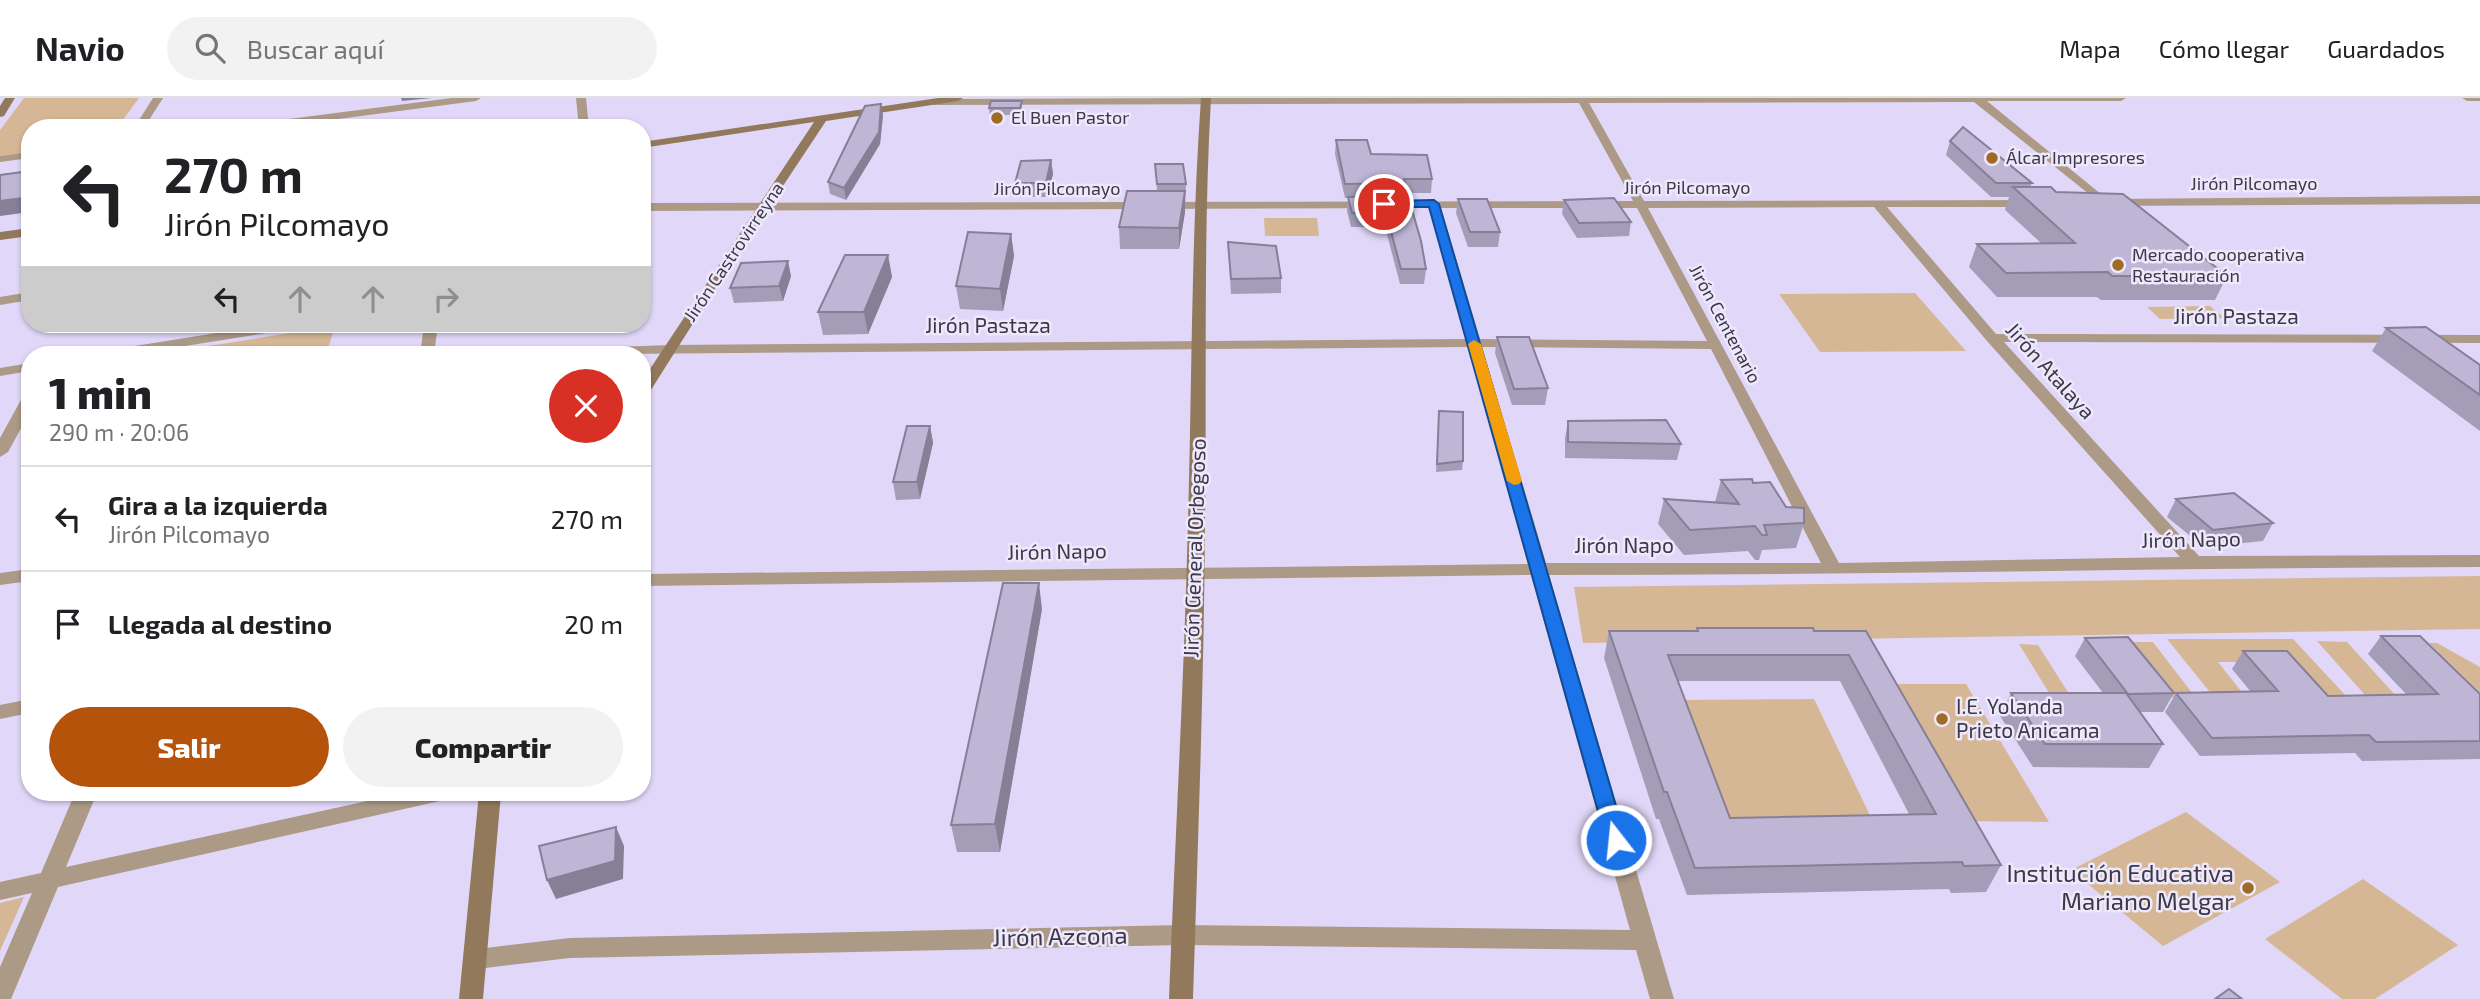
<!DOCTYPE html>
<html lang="es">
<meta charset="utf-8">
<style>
:root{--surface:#fff;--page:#f2f2f2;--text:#202124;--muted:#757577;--line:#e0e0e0;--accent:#b45309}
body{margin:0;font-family:"Exo 2",sans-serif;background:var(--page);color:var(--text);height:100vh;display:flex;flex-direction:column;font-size:26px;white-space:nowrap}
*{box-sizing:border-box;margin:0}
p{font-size:23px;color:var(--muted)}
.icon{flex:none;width:38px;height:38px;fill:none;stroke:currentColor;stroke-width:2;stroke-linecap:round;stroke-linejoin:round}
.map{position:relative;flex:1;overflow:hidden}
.drawer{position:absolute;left:21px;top:248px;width:630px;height:455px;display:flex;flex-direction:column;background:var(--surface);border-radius:28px;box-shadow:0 2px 5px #0004}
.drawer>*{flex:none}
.banner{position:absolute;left:21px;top:21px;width:630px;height:214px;border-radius:28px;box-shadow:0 2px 5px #0004;background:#fff;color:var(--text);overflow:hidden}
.pin{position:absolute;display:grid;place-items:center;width:60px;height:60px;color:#fff;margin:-30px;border:4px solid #fff;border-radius:50%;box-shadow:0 2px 7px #0007}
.me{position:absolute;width:77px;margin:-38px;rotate:344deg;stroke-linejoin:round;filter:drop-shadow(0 0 5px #0008)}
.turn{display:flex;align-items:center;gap:24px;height:147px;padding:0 28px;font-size:32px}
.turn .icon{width:91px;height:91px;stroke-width:2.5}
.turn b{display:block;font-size:49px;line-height:60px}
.lanes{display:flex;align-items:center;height:66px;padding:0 28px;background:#0003;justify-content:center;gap:35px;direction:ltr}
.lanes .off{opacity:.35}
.round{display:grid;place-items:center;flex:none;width:74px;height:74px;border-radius:37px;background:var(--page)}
.overview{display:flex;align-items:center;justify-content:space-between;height:119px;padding:0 28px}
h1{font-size:42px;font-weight:800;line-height:52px}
.cta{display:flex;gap:14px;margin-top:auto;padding:14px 28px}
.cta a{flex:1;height:80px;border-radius:42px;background:var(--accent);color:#fff;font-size:28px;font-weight:800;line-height:80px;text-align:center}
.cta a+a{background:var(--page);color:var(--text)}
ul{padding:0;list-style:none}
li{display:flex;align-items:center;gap:21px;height:105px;padding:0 28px;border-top:2px solid var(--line)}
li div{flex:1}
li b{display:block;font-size:26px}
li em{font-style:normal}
header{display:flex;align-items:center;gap:42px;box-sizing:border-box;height:98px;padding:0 35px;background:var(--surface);border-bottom:2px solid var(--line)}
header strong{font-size:33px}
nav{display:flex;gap:38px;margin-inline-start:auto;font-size:24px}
.search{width:490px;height:63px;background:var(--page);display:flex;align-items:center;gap:18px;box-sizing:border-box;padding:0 24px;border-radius:38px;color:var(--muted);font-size:26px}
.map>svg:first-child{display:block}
.green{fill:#d6b795}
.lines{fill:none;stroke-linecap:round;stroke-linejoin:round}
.street{fill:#ac9a87;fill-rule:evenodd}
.secondary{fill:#93795c;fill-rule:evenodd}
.wall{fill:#a49db8;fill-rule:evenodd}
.shaded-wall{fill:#867f96}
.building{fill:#bfb6d6;stroke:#867f96;stroke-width:2;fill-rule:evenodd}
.route{fill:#1a73e8;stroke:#114b97;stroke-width:2}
.slow{fill:#f59e0b}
.poi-dot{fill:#9f6a23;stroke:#ede8fc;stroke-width:2.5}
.labels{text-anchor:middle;stroke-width:5;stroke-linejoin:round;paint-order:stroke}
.far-poi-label{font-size:18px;fill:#3c3845;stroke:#ede8fc;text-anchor:start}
.far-street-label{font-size:18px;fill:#3c3845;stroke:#ede8fc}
.street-label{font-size:21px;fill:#3c3845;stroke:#ede8fc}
.poi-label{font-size:21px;fill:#3c3845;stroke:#ede8fc;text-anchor:start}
.near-poi-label{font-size:24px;fill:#3c3845;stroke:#ede8fc;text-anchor:end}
.near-street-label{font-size:24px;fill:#3c3845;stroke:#ede8fc}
</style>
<header>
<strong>Navio</strong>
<div class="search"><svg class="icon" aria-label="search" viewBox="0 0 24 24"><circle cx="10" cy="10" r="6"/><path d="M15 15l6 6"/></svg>Buscar aquí</div>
<nav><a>Mapa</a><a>Cómo llegar</a><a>Guardados</a></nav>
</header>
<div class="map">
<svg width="2480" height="901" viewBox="0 0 2480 901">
<rect width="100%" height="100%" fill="#e1d8f9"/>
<g class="green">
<path d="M24 0H139L117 30H30V54L0 58V32Z"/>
<path d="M1264 120H1317L1319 138H1265Z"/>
<path d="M1915 195 1966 253 1820 254 1779 196Z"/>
<path d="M2210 208 2225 220 2160 221 2147 209Z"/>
<path d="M335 228 326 257H157L158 256Z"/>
<path d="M2480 478V531L1583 545 1574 489Z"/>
<path d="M2167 541H2293L2348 600H2309L2277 564H2218L2245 598H2213Z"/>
<path d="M2317 543 2347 544 2396 598 2365 597Z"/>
<path d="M2119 544H2153L2196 600 2160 599Z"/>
<path d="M2429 545H2437L2480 569V594Z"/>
<path d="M2019 546 2038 547 2071 599 2051 598Z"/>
<path d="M1879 586H1966L2049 724 1952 723Z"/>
<path d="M1814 601 1879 736H1728L1677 602Z"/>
<path d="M2186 714 2280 784 2163 848 2071 772Z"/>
<path d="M2363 781 2458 847 2375 901H2342L2265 841Z"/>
<path d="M24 799 0 853V805Z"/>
</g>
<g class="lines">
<g class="street">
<path d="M153 0H163L144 30H134Z"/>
<path d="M452 0H481L476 3 269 30H237L242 27Z"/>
<path d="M576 0H586L589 30H579Z"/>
<path d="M1215 0H2126L2121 3H1987L2107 101 2480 98V106L2104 108 1974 4 1589 5 1644 103 2033 102V108L2029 109H1887L1996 236 2480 237V245L2004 244 2199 458 2480 457V469C2170 470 1860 477 1549 477L1674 901H1650L1636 852 1182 847 570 860 477 871 468 868 465 861 468 854 477 851 570 840 1182 827 1630 832 1531 477 642 488V476L1528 466 1468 249 495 257 502 253 671 247 1466 241 1429 110 642 113V105L1633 103 1579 5 931 7 926 4 931 1ZM1874 109 1987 243 2180 459 1839 465 1648 110ZM1441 110H1637L1707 243 1480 241ZM1482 249 1711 251 1821 465H1546Z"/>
<path d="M2462 0H2480V3H2467Z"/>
<path d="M30 54V60L0 64V58Z"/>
<path d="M30 194V202L0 207V199Z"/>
<path d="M273 226H305L298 230 128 257H96L103 253Z"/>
<path d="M424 226H438L434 257H420Z"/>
<path d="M30 265V273L0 278V270Z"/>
<path d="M30 296V314L8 354 0 359V340L22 300Z"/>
<path d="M30 471V483L0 487V475Z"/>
<path d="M30 601V615L0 621V607Z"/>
<path d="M75 695H97L66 769 404 695H451L448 701 440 703 58 789 11 901H0V869L32 795 0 802V784L41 775Z"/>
</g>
<g class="secondary">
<path d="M5 0H15L4 18 0 19V8Z"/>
<path d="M938 0H963L958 3 826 23 718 186 649 295 642 299V283L814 24 642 50V44Z"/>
<path d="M1201 0H1211C1203 141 1207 283 1205 424 1204 583 1198 742 1193 901H1169C1175 742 1184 583 1188 424 1192 283 1191 141 1201 0Z"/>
<path d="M30 130V138L0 142V134Z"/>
<path d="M479 695H501L483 901H459Z"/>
</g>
</g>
<g class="wall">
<path d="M1022 3V9L1021 17H990L989 10Z"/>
<path d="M883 17 880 46 846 102 830 96 828 84Z"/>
<path d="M1336 42 1432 81 1431 95H1404V98L1426 171 1424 186H1400L1385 129H1351L1347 113 1348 100H1345L1335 56Z"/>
<path d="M1950 43 2032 85 2030 89 2056 94 2227 178 2215 202H2101L2097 199H1997L1969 169 1977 146 2041 145 2005 112 2009 99H1991L1946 57Z"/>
<path d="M1051 62 1053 76 1047 99H1017L1015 85Z"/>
<path d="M1155 66 1186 86 1185 114 1179 151H1120L1119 129 1157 93Z"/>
<path d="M1458 101 1500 134 1498 149H1468L1456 115Z"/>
<path d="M1564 102 1631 124 1629 138 1577 140 1562 116Z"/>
<path d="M1011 136 1014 158 1003 213 960 211 956 188Z"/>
<path d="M1228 144 1281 180V195L1231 196Z"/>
<path d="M888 157 892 179 868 236 823 237 818 214Z"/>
<path d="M791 178 783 203 734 205 730 190Z"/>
<path d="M2386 230 2480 267V333L2372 253Z"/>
<path d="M1497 239 1548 290 1545 307H1512L1495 255Z"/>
<path d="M1439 313 1463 363 1462 372 1436 374Z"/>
<path d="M1568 323 1681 346 1677 362 1565 360V340Z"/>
<path d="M930 328 933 345 920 401 896 402 893 384Z"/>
<path d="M1721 382 1753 385 1786 409 1804 425 1796 450 1762 452 1759 462H1755L1748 453 1684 457 1658 426 1664 401 1715 404Z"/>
<path d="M2176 401 2273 425 2263 443 2204 449 2167 419Z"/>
<path d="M1042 511 1000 754H957L951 727Z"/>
<path d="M1697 530 1814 533H1866L2001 767 1986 794 1951 795 1949 791 1687 797 1659 721H1656L1604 560 1609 533H1696ZM1678 583H1840L1909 716 1730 720Z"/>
<path d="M2381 538 2480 596V661L2362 663 2355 655 2200 658 2165 614 2176 595 2251 594 2232 571 2243 553 2328 598 2407 597 2368 556Z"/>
<path d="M2085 540 2174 595 2163 614H2140L2163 646 2149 670 2033 669 2000 618 2011 595H2103L2075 558Z"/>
</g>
<g class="shaded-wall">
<path d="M401 0H432L402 3Z"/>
<path d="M881 6 883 17 880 46 846 102 844 90Z"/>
<path d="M1051 62 1053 76 1047 99 1046 85Z"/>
<path d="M1185 93V114L1179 151V130Z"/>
<path d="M30 99V114L0 118V103Z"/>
<path d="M1011 136 1014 158 1003 213 1000 191Z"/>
<path d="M888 157 892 179 868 236 864 214Z"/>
<path d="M788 163 791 178 783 203 779 188Z"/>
<path d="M930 328 933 345 920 401 917 384Z"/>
<path d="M1039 485 1042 511 1000 754 995 726Z"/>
<path d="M616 729 624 748 623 781 556 801 547 782Z"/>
</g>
<g class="building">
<path d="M991 3H1022L1020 10H989Z"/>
<path d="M881 6 879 34 844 90 828 84 865 8Z"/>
<path d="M1963 29 2032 85H1996L1950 43Z"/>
<path d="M1336 42H1367L1371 56 1427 57 1432 81H1404L1405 85 1345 86Z"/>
<path d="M1051 62 1046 85H1015L1021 63Z"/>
<path d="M1155 66H1183L1186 86H1157Z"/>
<path d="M30 73V99L0 103V77Z"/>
<path d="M2013 89H2051L2056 94 2123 96 2227 178H2112L2108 174 2006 175 1977 146 2075 145Z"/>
<path d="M1127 93H1185L1179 130 1119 129Z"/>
<path d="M1408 98 1421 143 1426 171H1401L1386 115H1352L1348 99Z"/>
<path d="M1614 100 1631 124 1579 125 1564 102Z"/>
<path d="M1458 101H1487L1500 134H1470Z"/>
<path d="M968 134 1011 136 1000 191 956 188Z"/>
<path d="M1228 144 1276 148 1281 180 1231 181Z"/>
<path d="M845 157H888L864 214H818Z"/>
<path d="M788 163 779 188 730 190 741 165Z"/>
<path d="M2426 229 2480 267V297L2386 230Z"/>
<path d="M1497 239H1529L1548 290 1514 291Z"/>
<path d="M1439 313 1463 314V363L1437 366Z"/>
<path d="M1666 322 1681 346 1568 344V323Z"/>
<path d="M907 328H930L917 384H893Z"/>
<path d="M1752 381 1753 385 1770 384 1786 409 1804 410V425L1764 427 1767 437H1762L1755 428 1690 432 1664 401 1739 406 1721 382Z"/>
<path d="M2234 395 2273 425 2213 432 2176 401Z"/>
<path d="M1003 485H1039L995 726 951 727Z"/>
<path d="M1697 530H1813L1814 533H1866L2001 767 1964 768 1962 764 1695 770 1667 694H1664L1609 533H1698ZM1668 557H1849L1936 716 1730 720Z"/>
<path d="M2381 538H2420L2480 596V643L2376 644 2369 637 2212 640 2176 595 2278 593 2243 553H2287L2328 598 2438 596Z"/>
<path d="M2128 539 2174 595 2128 596 2085 540Z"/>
<path d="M2011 595H2126L2163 646H2045Z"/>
<path d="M616 729 615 763 547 782 539 748Z"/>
<path d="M2229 891 2242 901H2215Z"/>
</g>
<path class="route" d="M1434 102 1439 106 1626 742 1623 748 1616 750 1609 748 1606 742 1429 109H1384L1379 106 1384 103Z"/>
<path class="slow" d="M1474 242 1481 246 1522 383 1519 386 1514 387 1507 383 1468 246Z"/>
<g class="poi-dot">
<circle cx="997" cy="20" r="7"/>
<circle cx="1992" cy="60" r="7"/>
<circle cx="2118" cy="167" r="7"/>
<circle cx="1942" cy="621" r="7"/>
<circle cx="2248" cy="790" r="7"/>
</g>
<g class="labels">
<g class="far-poi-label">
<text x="1011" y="26">El Buen Pastor</text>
<text x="2006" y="66">Álcar Impresores</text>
<text x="2132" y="163">Mercado cooperativa<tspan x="2132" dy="21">Restauración</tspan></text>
</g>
<g class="far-street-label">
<text x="2254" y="92">Jirón Pilcomayo</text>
<text x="1687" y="96">Jirón Pilcomayo</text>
<text x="1057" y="97">Jirón Pilcomayo</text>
<text transform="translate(734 154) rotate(-56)" y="6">Jirón Castrovirreyna</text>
<text transform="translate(1725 226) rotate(62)" y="6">Jirón Centenario</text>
</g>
<g class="street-label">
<text x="2236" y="226">Jirón Pastaza</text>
<text x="988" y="235">Jirón Pastaza</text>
<text transform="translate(2050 273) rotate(48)" y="7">Jirón Atalaya</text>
<text transform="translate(2191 442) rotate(-1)" y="7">Jirón Napo</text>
<text x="1624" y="455">Jirón Napo</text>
<text transform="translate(1195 450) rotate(-88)" y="7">Jirón General Orbegoso</text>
<text transform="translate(1057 454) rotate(-1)" y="7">Jirón Napo</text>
</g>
<g class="poi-label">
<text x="1956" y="616">I.E. Yolanda<tspan x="1956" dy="24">Prieto Anicama</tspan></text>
</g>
<g class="near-poi-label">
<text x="2234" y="784">Institución Educativa<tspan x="2234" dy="28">Mariano Melgar</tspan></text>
</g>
<g class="near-street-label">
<text transform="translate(1060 839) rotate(-1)" y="8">Jirón Azcona</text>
</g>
</g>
</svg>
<div class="pin" style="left:1384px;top:106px;background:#d93025"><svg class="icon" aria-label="arrive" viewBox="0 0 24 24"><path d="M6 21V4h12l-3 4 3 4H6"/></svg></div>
<svg class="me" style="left:1616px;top:742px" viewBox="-20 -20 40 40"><circle r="17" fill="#1a73e8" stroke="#fff" stroke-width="3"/><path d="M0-11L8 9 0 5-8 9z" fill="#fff"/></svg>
<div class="banner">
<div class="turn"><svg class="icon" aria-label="left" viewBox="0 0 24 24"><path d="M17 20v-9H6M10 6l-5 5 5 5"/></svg><div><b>270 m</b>Jirón Pilcomayo</div></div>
<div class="lanes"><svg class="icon" aria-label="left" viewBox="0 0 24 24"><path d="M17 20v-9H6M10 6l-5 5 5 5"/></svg><svg class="icon off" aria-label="ahead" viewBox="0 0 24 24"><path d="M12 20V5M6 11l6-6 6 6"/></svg><svg class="icon off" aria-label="ahead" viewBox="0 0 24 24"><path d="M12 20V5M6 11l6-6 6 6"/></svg><svg class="icon off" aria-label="right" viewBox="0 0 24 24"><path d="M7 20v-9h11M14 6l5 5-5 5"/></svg></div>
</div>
<section class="drawer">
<div class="overview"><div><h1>1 min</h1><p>290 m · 20:06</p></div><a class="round" style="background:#d93025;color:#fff"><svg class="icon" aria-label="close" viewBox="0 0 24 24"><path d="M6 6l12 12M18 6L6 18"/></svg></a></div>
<ul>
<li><svg class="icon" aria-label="left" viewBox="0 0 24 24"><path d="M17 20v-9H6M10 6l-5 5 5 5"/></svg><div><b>Gira a la izquierda</b><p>Jirón Pilcomayo</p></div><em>270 m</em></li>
<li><svg class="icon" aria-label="arrive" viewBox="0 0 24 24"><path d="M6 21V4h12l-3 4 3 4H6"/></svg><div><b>Llegada al destino</b></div><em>20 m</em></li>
</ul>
<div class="cta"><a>Salir</a><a>Compartir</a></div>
</section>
</div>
